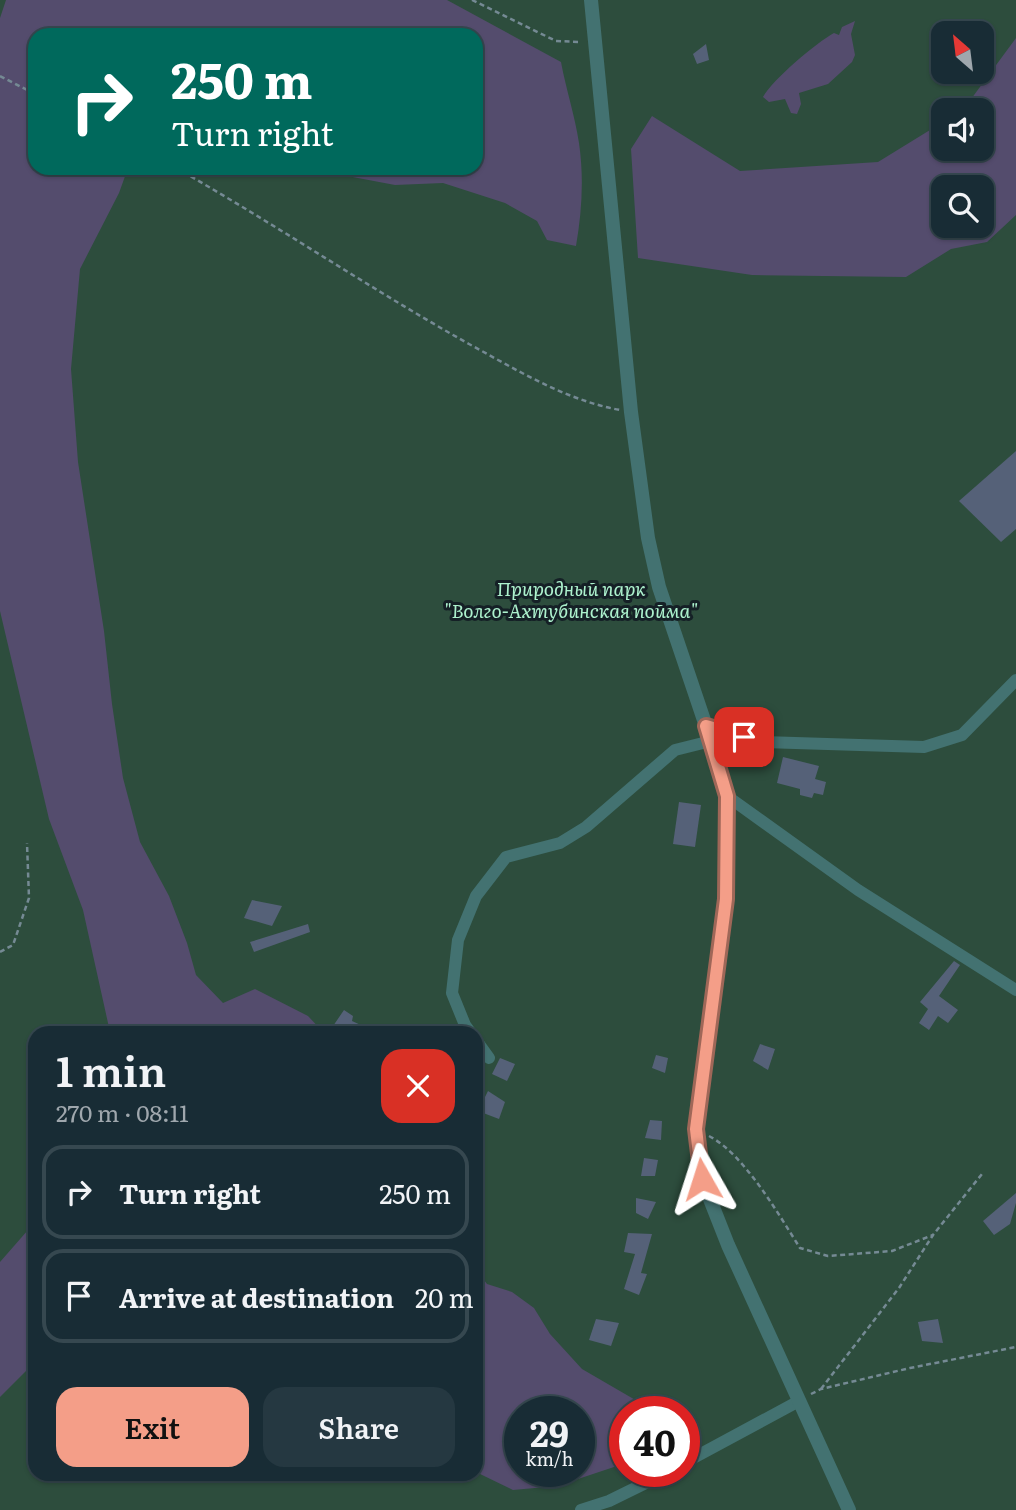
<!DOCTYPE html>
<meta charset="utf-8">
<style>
:root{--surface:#182c35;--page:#253841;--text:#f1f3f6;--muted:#9fa7ad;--line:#364850;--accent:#f49e88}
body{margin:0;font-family:Literata,serif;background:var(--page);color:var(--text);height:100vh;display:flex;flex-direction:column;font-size:26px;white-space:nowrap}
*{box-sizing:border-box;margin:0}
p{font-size:23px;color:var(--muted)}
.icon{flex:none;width:38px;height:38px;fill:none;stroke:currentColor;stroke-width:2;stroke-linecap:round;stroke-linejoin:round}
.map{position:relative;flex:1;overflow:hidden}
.sheet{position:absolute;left:28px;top:1026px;width:455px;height:455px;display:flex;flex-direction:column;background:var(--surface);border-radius:21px;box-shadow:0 2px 5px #0004,0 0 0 2px var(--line)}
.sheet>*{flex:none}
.guide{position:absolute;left:28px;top:28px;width:455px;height:147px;border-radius:21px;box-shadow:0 2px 5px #0004,0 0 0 2px var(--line);background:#00695c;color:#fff;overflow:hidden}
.needle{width:46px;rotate:332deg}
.fabs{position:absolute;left:931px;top:21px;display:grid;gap:14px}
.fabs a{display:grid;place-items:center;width:63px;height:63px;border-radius:14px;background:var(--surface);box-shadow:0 2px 5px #0004,0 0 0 2px var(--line);font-size:35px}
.speed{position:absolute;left:504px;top:1396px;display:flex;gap:14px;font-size:35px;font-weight:700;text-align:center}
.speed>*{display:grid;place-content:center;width:91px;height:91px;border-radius:50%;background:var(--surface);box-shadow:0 2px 5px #0004,0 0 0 2px var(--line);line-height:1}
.speed small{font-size:18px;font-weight:400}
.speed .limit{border:10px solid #d22;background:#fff;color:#111}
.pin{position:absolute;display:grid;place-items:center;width:60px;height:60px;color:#fff;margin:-30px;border-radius:14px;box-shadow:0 4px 10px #0006}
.me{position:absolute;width:77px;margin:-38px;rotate:354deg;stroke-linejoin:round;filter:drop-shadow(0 0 5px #0008)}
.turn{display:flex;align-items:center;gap:24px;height:147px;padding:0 28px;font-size:32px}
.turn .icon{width:91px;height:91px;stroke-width:2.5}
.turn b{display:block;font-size:49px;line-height:60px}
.round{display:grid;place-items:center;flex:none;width:74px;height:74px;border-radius:21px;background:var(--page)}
.headline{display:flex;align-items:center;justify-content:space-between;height:119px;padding:0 28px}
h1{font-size:42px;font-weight:600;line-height:52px}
.button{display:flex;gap:14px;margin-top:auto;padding:14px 28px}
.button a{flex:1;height:80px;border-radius:21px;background:var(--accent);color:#111;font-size:28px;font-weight:600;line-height:80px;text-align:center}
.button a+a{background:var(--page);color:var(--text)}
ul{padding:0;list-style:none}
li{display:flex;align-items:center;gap:21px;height:94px;margin:0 14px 10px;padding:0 14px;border:4px solid var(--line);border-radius:21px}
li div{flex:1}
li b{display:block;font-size:26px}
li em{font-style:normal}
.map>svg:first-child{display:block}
.green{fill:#2d4d3d;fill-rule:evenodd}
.water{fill:#544c6d;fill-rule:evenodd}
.building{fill:#556178}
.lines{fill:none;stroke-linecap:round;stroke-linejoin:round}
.path{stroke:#758a94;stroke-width:2.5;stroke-dasharray:5 3.5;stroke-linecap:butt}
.minor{stroke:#437271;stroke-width:12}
.tertiary{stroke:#437271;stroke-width:14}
.route-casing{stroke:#9f6758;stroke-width:18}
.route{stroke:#f49e88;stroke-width:12}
.labels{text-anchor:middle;stroke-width:6;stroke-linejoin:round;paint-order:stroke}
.park-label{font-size:19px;font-style:italic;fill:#adf2ce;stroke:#152026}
</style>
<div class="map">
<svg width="1016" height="1510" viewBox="0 0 1016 1510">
<rect width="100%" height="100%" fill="#203b47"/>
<path class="green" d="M0 0H1016V1510H0ZM943 33H982V72H943ZM35 35H476V168H35ZM943 110H982V149H943ZM943 187H982V226H943ZM35 1032H476V1474H35ZM520 1412H579V1472H520ZM625 1412H684V1472H625Z"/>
<g class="water">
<path d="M6 0H447L561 62C566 89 575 116 579 143 584 177 582 212 576 246L547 240 537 221 505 203 443 183 395 185 305 168H476V35H35V168H128L119 193 80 269 71 369 78 462 104 631 112 704 123 778 140 842 169 896 187 943 196 975 223 1003 255 989 308 1016 323 1032H110L83 910 49 819 0 611V18Z"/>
<path d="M855 21 851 34 855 55 852 62 828 84 799 93 801 104 797 114 791 113 785 99 769 102 763 97C772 80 817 42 834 33L839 35 842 27Z"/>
<path d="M1016 38V215L987 242 951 249 906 277 752 275 638 258 631 149 652 116 740 171 878 162 943 122V149H982V110H963ZM943 187H982V226H943Z"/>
<path d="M35 1222V1362L0 1397V1262Z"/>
<path d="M476 1269 487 1284 512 1292 534 1308 550 1334 582 1369 644 1405 643 1412H625V1453L617 1466 557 1486 513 1490 480 1474C475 1463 473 1430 477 1418 483 1400 487 1380 476 1364ZM579 1412V1472H520V1412Z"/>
</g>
<g class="building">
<path d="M706 44 709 60 697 64 693 54Z"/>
<path d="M1016 451V529L1001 542 959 501Z"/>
<path d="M783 757 819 766 815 779 826 782 823 795 814 793 812 798 800 795V789L777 783Z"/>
<path d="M679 802 701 805 695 847 673 844Z"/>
<path d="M252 900 282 906 272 926 244 918Z"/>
<path d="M308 924 310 932 254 952 250 942Z"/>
<path d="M954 961 960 965 939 996 958 1010 948 1023 938 1016 929 1030 919 1023 928 1009 920 1002Z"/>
<path d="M344 1010 353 1016 352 1021 363 1026 358 1032H337L331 1029Z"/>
<path d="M760 1044 775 1049 768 1070 753 1061Z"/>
<path d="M656 1055 668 1058 665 1073 652 1068Z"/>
<path d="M500 1058 515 1064 507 1081 492 1074Z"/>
<path d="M488 1091 505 1102 499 1119 478 1111Z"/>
<path d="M650 1120 662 1121 661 1140 645 1138Z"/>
<path d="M644 1158 658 1160 655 1176H641Z"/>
<path d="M1016 1193V1203L1010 1224 994 1235 983 1221Z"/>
<path d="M636 1198 656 1202 648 1219 636 1213Z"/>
<path d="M628 1233 652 1234 641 1273 647 1274 639 1295 624 1289 635 1254 624 1252Z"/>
<path d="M596 1319 619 1323 611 1346 589 1340Z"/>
<path d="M938 1319 943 1343 922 1341 918 1322Z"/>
</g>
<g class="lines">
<g class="path">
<path d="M472 0 556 41 581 42"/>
<path d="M0 76 35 94"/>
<path d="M176 168C275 224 369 288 469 344 517 370 565 400 620 410"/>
<path d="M0 952 13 945 29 898 27 843"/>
<path d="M709 1136C744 1154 779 1215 800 1248L828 1256 892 1251 933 1235"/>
<path d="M821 1389 899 1288 933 1235 982 1174"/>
<path d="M811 1394 821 1389 910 1368 1016 1347"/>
</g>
<g class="minor">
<path d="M706 726 763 742 924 747 962 735 1016 680"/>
<path d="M727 796 858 890 1016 990"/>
<path d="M470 1032 465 1025 452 993 458 940 476 896 506 857 560 843 586 827 675 750 711 741"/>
<path d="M476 1040 489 1058"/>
<path d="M684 1463 799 1401"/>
<path d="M581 1510 609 1501 668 1472"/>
</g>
<path class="tertiary" d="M591 0 631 412 648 538 659 587 711 741 727 796 726 899 696 1129 702 1179 728 1245 849 1510"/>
</g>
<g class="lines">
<defs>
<path id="route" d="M702 1179 696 1129 726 899 727 796 706 726 744 737"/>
</defs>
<use href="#route" class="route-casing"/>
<use href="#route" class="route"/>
</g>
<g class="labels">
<g class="park-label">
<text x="571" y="596">Природный парк<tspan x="571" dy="22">"Волго-Ахтубинская пойма"</tspan></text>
</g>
</g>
</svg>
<div class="fabs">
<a><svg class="needle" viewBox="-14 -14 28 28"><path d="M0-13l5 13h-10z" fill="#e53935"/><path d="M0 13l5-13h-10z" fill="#9fa7ad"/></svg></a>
<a><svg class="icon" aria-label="sound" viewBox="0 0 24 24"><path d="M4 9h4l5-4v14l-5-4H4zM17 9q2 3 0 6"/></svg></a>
<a><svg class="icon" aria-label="search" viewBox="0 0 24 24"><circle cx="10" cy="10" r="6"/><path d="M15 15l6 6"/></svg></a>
</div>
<div class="speed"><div>29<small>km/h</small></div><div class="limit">40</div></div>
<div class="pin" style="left:744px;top:737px;background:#d93025"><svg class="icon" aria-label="arrive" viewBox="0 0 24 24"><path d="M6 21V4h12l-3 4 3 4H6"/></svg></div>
<svg class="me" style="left:702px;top:1179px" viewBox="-20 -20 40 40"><path d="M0-17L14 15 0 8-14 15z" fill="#f49e88" stroke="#fff" stroke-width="4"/></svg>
<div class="guide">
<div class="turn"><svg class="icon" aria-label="right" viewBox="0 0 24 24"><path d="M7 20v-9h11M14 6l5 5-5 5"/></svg><div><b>250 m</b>Turn right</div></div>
</div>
<section class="sheet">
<div class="headline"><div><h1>1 min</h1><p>270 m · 08:11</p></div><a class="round" style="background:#d93025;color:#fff"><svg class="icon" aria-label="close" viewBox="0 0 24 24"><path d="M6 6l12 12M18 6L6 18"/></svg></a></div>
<ul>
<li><svg class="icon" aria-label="right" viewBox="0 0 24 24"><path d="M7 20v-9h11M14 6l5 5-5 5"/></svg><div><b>Turn right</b></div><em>250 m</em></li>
<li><svg class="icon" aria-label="arrive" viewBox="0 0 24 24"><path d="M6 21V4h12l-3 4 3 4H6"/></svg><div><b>Arrive at destination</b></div><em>20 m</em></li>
</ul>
<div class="button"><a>Exit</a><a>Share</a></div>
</section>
</div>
